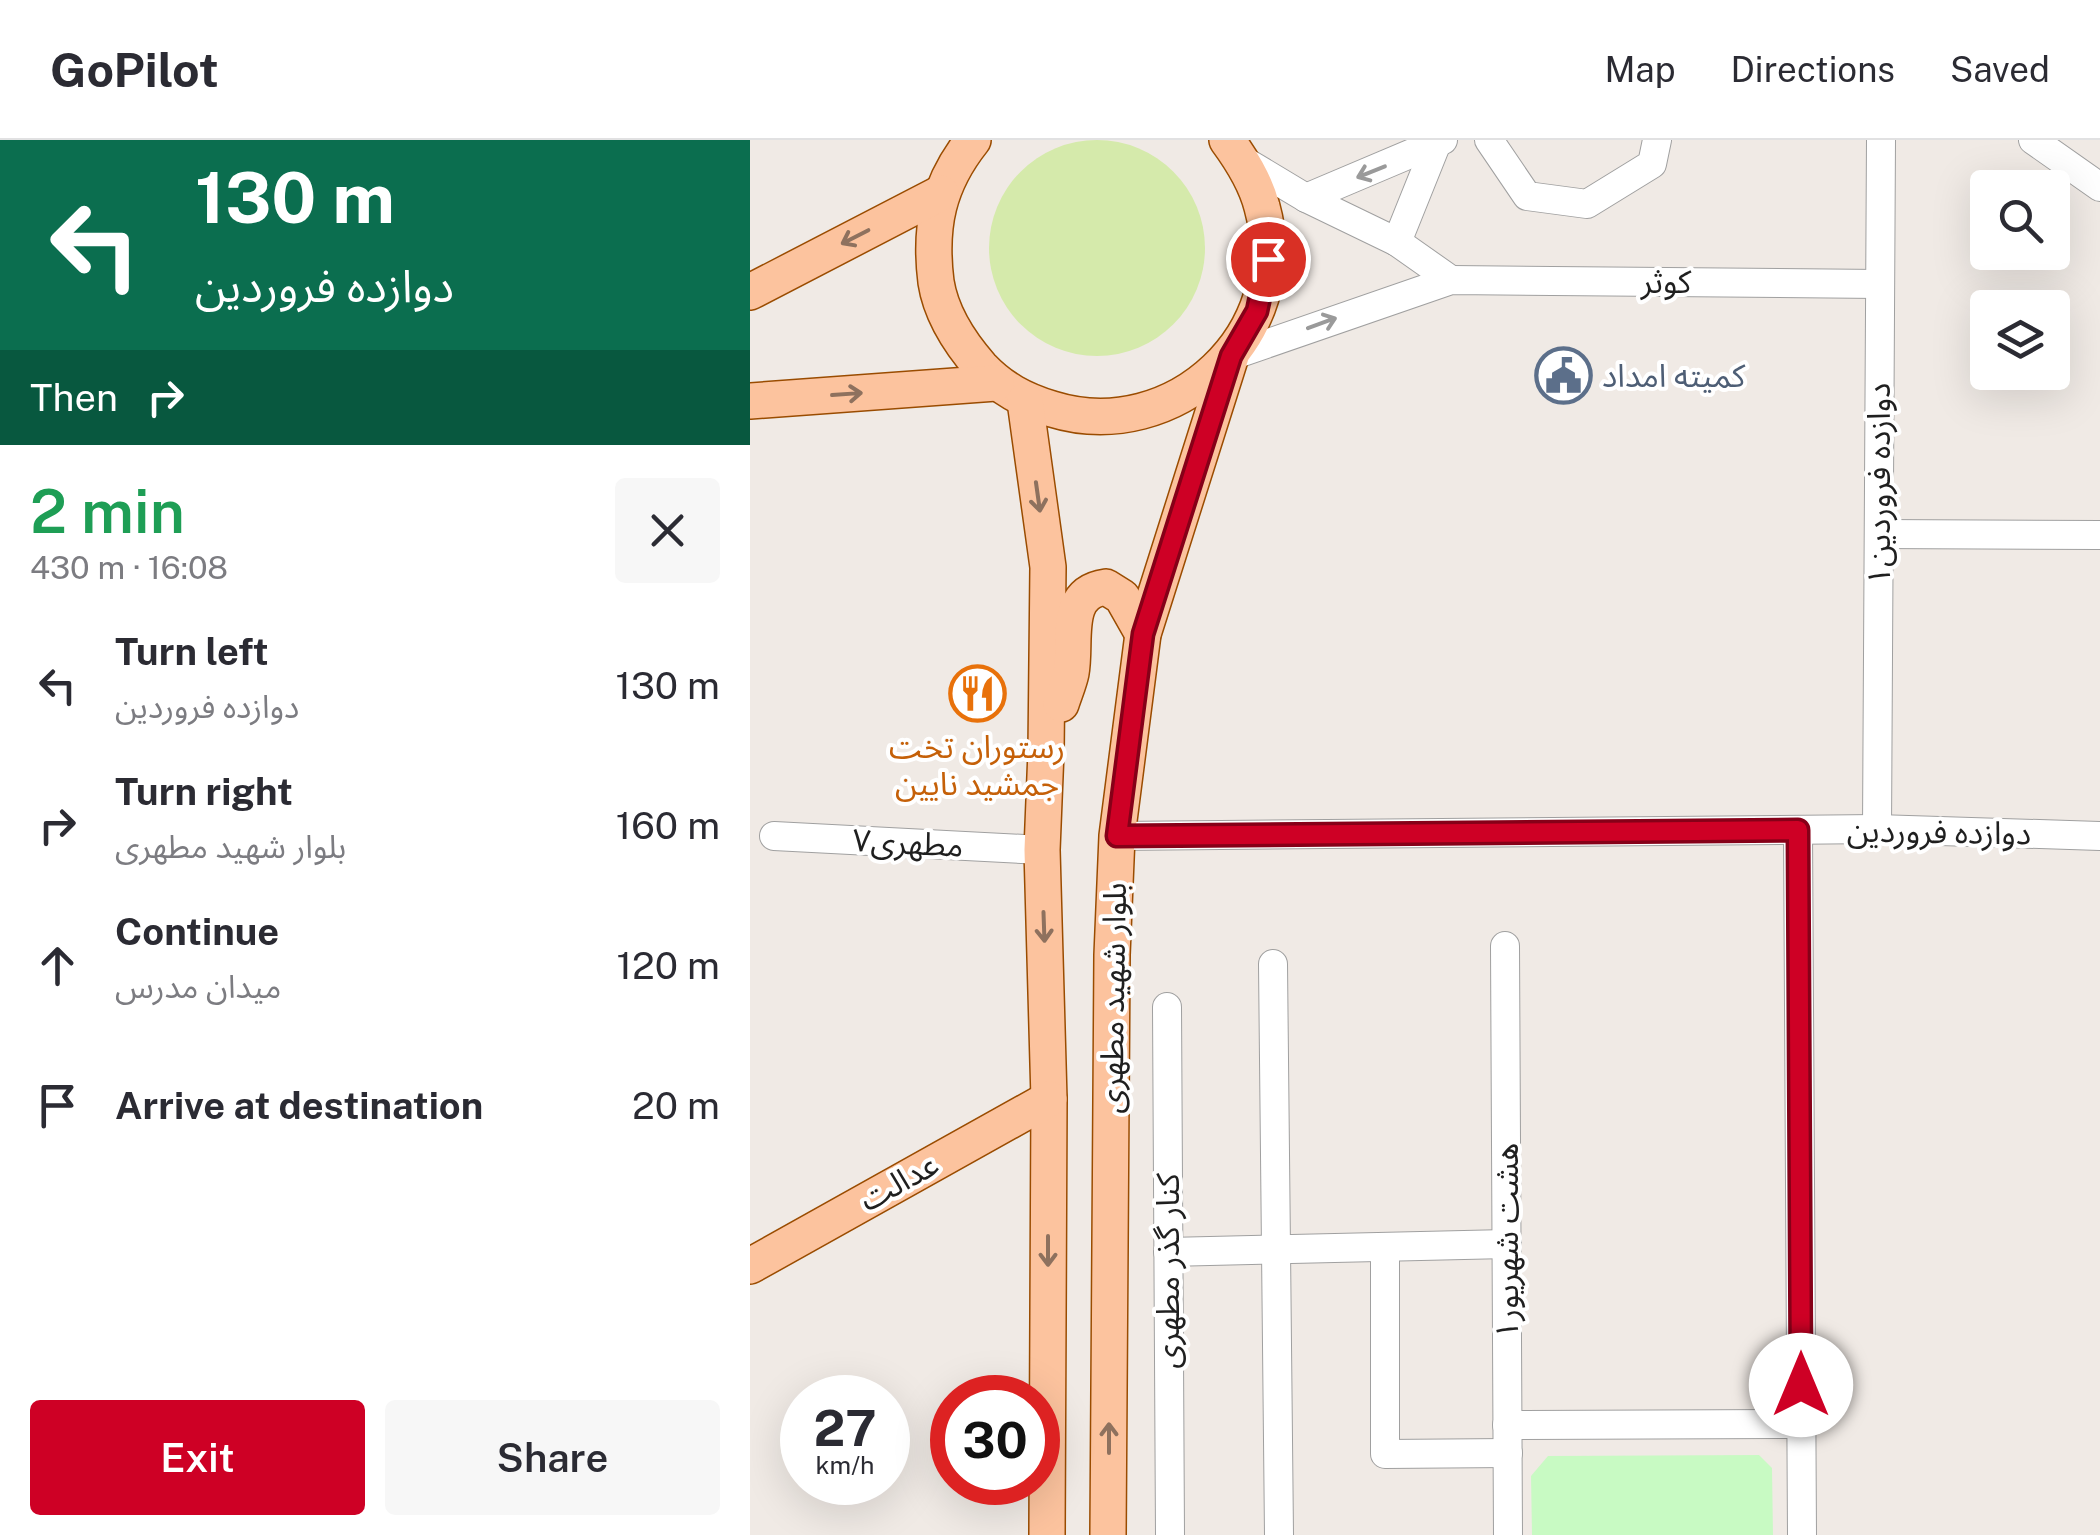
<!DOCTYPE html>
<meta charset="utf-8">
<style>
:root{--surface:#fff;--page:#f7f7f7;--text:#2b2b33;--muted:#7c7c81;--line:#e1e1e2;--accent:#ce0025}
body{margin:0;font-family:"Public Sans","Noto Sans Arabic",sans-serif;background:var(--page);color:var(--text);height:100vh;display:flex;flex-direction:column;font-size:38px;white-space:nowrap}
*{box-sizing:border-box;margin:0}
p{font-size:32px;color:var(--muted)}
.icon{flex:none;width:55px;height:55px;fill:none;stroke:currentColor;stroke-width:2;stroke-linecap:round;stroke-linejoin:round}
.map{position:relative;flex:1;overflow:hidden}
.panel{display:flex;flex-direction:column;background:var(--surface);width:750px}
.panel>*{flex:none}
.banner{background:#0b6e4f;color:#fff;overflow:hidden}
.fabs{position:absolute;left:1220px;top:30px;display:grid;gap:20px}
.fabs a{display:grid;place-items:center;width:100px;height:100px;border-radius:10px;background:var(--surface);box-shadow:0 10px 40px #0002;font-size:50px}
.speed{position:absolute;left:30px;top:1235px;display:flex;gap:20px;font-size:50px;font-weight:700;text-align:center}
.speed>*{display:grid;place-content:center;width:130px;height:130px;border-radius:50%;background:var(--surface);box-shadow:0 10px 40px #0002;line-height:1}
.speed small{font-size:25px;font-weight:400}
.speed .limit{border:15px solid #d22;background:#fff;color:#111}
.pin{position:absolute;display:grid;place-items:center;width:85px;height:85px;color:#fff;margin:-42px;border:5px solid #fff;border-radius:50%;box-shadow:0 2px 10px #0007}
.me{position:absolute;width:110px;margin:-55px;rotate:0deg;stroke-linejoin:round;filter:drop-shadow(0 0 8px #0008)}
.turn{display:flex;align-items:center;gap:35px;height:210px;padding:0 30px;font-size:45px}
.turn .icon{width:130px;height:130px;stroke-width:2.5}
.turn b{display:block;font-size:70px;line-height:85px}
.then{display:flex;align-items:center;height:95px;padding:0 30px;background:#0003;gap:20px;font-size:38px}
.round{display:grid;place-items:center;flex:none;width:105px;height:105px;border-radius:10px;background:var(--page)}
.summary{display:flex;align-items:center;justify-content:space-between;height:170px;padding:0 30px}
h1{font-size:60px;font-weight:600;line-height:75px;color:#1e9e55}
.primary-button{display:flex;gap:20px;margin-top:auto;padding:20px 30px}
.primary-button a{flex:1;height:115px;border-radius:10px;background:var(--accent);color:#fff;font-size:40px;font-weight:600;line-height:115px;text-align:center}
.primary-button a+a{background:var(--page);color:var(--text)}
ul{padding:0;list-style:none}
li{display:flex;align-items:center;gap:30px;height:140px;padding:0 30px}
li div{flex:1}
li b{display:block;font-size:38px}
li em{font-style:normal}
header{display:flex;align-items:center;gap:60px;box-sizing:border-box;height:140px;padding:0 50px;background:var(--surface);border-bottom:2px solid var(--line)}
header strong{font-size:48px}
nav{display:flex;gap:55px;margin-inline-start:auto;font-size:35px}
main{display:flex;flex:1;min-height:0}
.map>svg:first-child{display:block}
.grass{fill:#d5eaab}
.park{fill:#c8fac3}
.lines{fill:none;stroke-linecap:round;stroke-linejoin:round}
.minor-casing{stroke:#a0a0a0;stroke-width:30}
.major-casing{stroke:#9a4c00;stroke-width:38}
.minor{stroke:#fff;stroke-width:28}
.major{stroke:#fcc39e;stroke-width:35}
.oneway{stroke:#9a9a9a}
.oneway2{stroke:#8e715e}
.route-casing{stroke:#860018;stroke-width:25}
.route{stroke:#ce0025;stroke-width:18}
.labels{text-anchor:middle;stroke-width:8;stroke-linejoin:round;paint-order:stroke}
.street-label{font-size:32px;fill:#1f1f1f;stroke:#fff}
.service-label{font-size:32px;fill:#4e5e75;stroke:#fff;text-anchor:start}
.food-label{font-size:32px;fill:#c56008;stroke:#fff}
</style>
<header>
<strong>GoPilot</strong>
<nav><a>Map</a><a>Directions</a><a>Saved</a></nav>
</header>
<main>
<section class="panel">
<div class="banner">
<div class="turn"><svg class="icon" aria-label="left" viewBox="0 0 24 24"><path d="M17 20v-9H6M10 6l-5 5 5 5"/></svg><div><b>130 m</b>دوازده فروردین</div></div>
<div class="then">Then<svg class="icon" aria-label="right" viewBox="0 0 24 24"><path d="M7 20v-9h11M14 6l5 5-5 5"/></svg></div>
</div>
<div class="summary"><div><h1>2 min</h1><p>430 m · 16:08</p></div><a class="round"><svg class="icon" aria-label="close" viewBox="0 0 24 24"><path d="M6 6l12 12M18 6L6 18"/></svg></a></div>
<ul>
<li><svg class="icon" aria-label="left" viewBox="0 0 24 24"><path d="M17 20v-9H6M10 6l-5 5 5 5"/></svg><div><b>Turn left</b><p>دوازده فروردین</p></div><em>130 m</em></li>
<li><svg class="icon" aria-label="right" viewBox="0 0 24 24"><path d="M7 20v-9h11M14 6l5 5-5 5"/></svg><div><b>Turn right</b><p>بلوار شهید مطهری</p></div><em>160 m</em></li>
<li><svg class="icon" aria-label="ahead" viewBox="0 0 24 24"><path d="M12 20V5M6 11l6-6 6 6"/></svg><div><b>Continue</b><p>میدان مدرس</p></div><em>120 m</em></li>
<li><svg class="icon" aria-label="arrive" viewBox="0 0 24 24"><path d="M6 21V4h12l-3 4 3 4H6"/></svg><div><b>Arrive at destination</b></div><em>20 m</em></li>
</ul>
<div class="primary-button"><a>Exit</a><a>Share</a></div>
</section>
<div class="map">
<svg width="1350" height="1395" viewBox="0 0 1350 1395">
<rect width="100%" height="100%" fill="#f0eae5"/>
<circle class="grass" cx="347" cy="108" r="108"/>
<path class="park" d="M1009 1315 1022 1328 1023 1395H782L781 1336 798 1316Z"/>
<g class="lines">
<defs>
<g id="minor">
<path d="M739 0 777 56 837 64 902 24 907 0"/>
<path d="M1283 0 1350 47"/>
<path d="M491 19 556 58 647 102 701 140"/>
<path d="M556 58 693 0"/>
<path d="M647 102 686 5"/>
<path d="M481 216 701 140 1130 144"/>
<path d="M1129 394 1350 395"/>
<path d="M1127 689 1131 0"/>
<path d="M1048 690 1052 1395"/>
<path d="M24 696 292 710"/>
<path d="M367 696 1127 689 1350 696"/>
<path d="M755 806 758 1395"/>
<path d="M523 824 529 1395"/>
<path d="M417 867 420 1395"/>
<path d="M635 1107V1314L758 1313"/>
<path d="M418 1112 757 1104"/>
<path d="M757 1285 1051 1284"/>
</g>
<g id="major">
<path d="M223 0C188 44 179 86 186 142 191 174 210 203 231 227 252 249 273 260 302 269 424 307 547 193 512 67 506 43 491 19 477 0"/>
<path d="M0 152 191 53"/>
<path d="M0 261 246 243"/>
<path d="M275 261 298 427 296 611 292 710 299 959 297 1395"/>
<path d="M311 564C314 554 319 543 321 533 327 501 312 453 356 447L372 457 393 494"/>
<path d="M0 1126 299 959"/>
<path d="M358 1395 362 815 367 696 393 494 481 216"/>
</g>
</defs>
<use href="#minor" class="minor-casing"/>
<use href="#major" class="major-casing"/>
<use href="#minor" class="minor"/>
<use href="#major" class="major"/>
</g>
<defs><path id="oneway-shaft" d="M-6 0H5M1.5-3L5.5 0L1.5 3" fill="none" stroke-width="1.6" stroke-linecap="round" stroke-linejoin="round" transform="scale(2.5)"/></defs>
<g class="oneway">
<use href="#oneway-shaft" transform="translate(621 32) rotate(158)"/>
<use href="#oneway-shaft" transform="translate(572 183) rotate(-20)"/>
</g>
<g class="oneway2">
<use href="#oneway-shaft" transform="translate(105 97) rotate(153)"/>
<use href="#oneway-shaft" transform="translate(97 254) rotate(-4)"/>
<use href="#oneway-shaft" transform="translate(288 357) rotate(82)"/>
<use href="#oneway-shaft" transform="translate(294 787) rotate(88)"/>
<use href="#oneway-shaft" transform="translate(298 1111) rotate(90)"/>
<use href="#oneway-shaft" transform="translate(359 1298) rotate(-90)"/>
</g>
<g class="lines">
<defs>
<path id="route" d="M518 119 507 171 481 216 393 494 367 696 1048 690 1051 1245"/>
</defs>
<use href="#route" class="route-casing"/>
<use href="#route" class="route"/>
</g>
<defs>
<symbol id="civic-ring" viewBox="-11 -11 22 22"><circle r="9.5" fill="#fff" stroke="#5c6f8a" stroke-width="1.5"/><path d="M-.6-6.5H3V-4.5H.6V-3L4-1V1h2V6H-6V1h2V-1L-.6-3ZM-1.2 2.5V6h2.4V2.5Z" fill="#5c6f8a"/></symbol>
<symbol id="restaurant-ring" viewBox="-11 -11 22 22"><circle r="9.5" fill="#fff" stroke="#e8710a" stroke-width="1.5"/><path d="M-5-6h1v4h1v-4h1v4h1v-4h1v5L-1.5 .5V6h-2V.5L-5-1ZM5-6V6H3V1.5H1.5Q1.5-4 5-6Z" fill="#e8710a"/></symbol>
</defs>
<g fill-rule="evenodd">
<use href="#civic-ring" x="782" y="204" width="63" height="63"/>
<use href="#restaurant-ring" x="196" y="522" width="63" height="63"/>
</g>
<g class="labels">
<g class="street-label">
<text x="916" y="153">کوثر</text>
<text transform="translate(1129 344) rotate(-90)" y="11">دوازده فروردین۱</text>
<text transform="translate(1189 692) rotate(1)" y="11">دوازده فروردین</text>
<text transform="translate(158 703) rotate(3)" y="11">مطهری۷</text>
<text transform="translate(363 858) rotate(-89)" y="11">بلوار شهید مطهری</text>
<text transform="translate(149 1042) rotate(-29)" y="11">عدالت</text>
<text transform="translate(757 1101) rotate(-90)" y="11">هشت شهریور۱</text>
<text transform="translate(418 1131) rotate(-90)" y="11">کنار گذر مطهری</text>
</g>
<g class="service-label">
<text x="852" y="247">کمیته امداد</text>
</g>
<g class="food-label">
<text x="227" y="618">رستوران تخت<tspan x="227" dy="37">جمشید نایین</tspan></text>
</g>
</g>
</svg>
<div class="fabs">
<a><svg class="icon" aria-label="search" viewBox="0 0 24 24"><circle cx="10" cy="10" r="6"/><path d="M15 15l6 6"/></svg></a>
<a><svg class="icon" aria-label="layers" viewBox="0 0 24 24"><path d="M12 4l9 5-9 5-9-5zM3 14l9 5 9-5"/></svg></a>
</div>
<div class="speed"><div>27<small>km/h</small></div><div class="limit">30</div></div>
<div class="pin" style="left:518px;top:119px;background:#d93025"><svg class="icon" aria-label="arrive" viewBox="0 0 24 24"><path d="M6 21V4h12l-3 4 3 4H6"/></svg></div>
<svg class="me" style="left:1051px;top:1245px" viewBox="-20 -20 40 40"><circle r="19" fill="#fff"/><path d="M0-13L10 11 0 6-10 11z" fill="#ce0025"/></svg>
</div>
</main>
